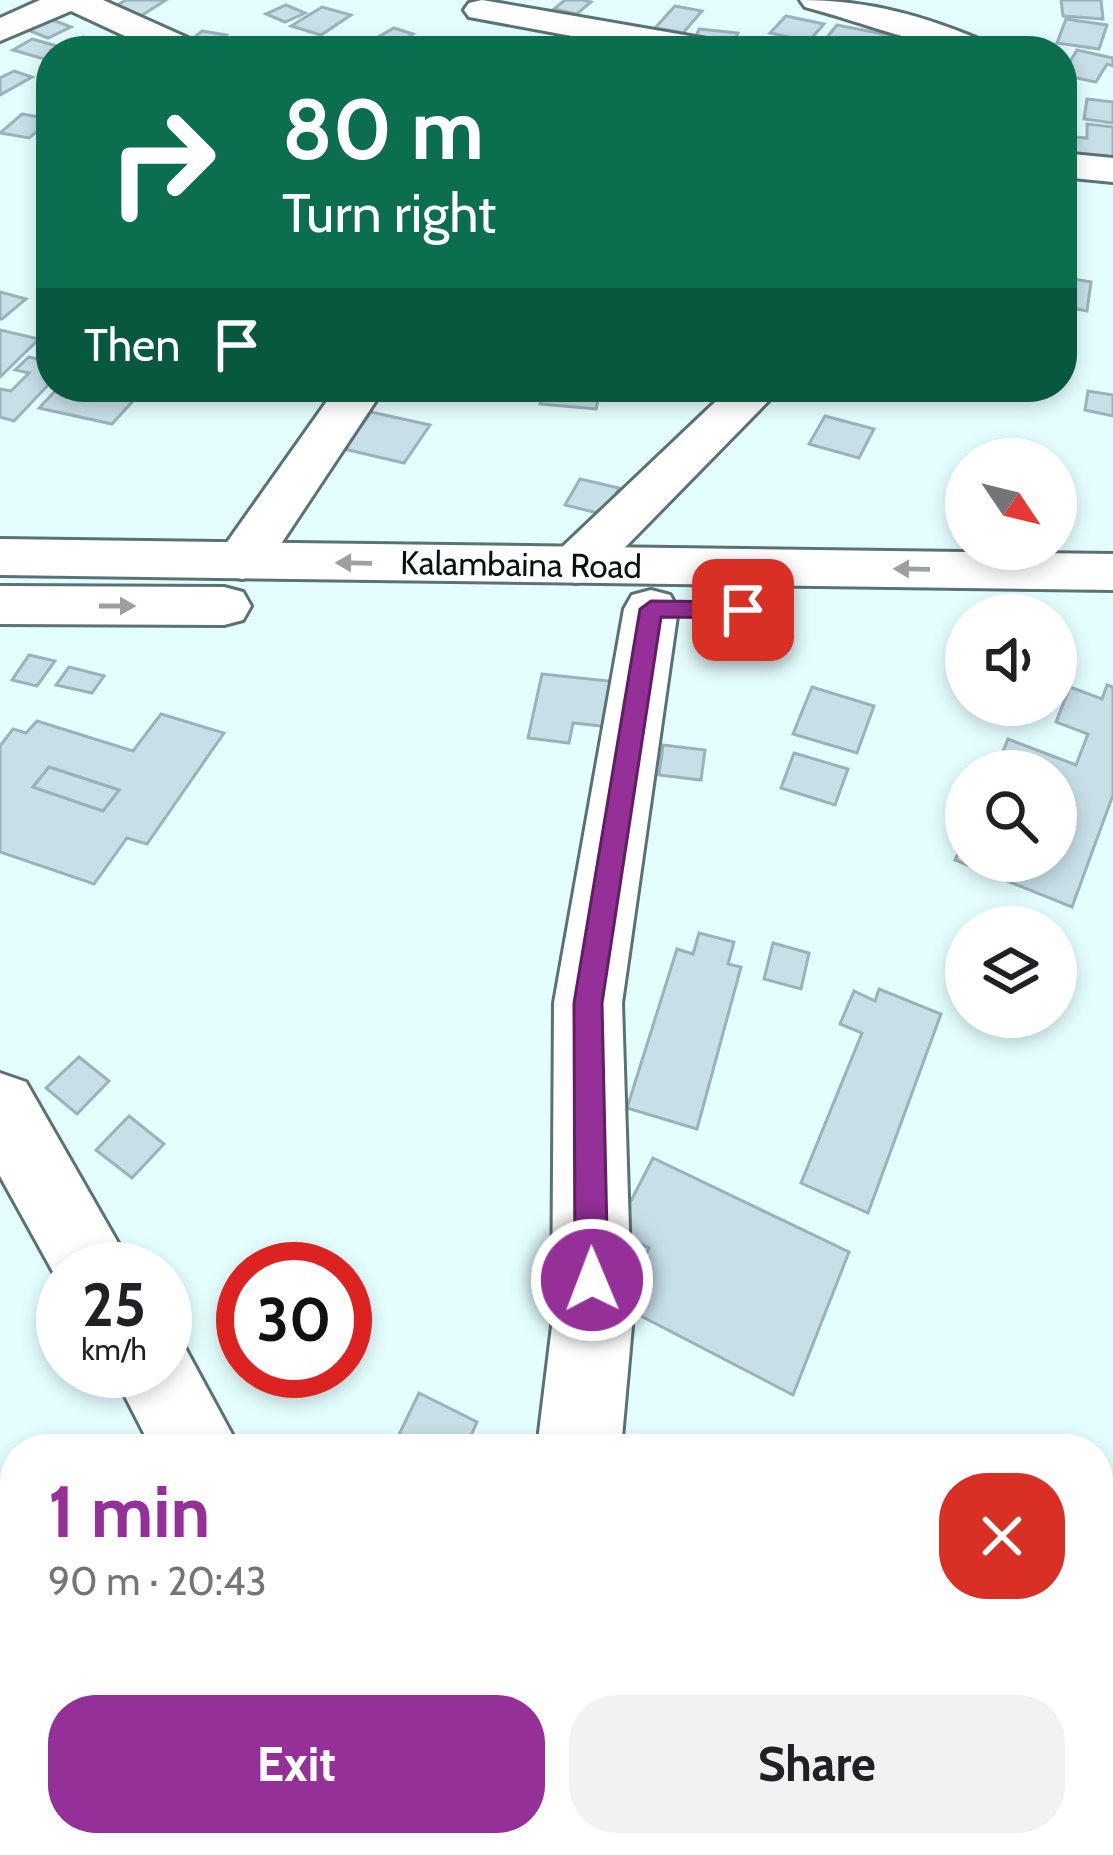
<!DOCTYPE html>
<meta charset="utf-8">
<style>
:root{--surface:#fff;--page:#f2f2f2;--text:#202124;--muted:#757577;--accent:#943097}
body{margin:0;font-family:Cabin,sans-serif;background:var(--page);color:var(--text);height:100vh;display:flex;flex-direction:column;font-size:45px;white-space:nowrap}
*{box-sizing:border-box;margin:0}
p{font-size:39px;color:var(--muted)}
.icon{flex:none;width:66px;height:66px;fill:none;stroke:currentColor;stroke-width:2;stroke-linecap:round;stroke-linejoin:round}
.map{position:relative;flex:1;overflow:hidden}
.panel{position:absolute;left:0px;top:1434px;width:1113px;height:423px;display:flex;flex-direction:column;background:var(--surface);border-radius:48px 48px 0 0;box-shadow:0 6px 18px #0003}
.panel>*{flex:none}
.banner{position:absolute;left:36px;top:36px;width:1041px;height:366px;border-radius:48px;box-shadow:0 6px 18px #0003;background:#0b6e4f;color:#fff;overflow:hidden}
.needle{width:78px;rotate:125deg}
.tools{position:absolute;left:945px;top:438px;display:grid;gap:24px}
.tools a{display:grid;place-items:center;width:132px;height:132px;border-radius:50%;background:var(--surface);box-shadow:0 6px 18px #0003;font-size:60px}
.speed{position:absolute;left:36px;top:1242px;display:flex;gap:24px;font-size:60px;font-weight:700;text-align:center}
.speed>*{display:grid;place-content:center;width:156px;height:156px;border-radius:50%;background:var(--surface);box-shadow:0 6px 18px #0003;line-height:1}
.speed small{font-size:30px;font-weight:400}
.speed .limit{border:18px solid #d22;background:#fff;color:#111}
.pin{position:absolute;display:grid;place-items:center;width:102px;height:102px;color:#fff;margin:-51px;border-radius:24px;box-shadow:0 6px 18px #0006}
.me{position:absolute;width:132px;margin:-66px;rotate:359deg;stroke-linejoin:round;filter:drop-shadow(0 0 9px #0008)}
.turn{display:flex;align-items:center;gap:42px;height:252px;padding:0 48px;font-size:54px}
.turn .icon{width:156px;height:156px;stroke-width:2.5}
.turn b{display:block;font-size:84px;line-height:102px}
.then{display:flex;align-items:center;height:114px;padding:0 48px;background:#0003;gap:24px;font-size:45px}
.round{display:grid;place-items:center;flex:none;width:126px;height:126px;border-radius:48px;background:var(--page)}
.head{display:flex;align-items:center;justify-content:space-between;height:204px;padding:0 48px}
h1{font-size:72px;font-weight:800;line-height:90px;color:var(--accent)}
.action{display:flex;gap:24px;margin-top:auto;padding:24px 48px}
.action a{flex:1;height:138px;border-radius:48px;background:var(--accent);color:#fff;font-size:48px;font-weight:800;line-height:138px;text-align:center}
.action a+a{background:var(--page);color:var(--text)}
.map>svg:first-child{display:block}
.building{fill:#c8dfe8;stroke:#9cb2bb;stroke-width:3;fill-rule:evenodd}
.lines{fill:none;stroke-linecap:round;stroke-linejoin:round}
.street-casing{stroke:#5b7272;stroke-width:6}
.secondary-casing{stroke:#5b7272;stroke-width:6}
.street{fill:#fff;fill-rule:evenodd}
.secondary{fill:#fff;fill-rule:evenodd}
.oneway{fill:#9da0a0}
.route{fill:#943097;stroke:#601f62;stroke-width:3}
.labels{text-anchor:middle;stroke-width:9;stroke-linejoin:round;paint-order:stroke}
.street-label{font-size:33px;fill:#091212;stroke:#fff}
</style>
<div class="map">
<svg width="1113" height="1855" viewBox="0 0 1113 1855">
<rect width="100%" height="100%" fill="#e4fefe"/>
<g class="building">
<path d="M126 0H166L141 16 112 8Z"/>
<path d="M565 0H583L591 2 577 14 554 9Z"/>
<path d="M1061 0H1101L1103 19 1063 16Z"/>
<path d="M286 5 305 13 285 22 266 14Z"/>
<path d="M675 6 702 11 683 33 655 28Z"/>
<path d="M322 7 351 15 321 35 291 26Z"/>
<path d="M786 16 824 24 809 41 770 33Z"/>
<path d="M45 17 71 27 48 38 23 28Z"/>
<path d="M1066 19 1107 25 1099 49 1057 43Z"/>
<path d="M837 25 909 39 901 50 816 51Z"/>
<path d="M394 28 413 34 392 47 373 40Z"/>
<path d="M699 29 738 33 733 46 694 42Z"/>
<path d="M202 31 226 35 209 49 185 45Z"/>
<path d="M587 33 627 40 620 51H574Z"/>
<path d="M83 37 110 43 98 51 68 48Z"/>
<path d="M32 39 75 51H51V61L13 50Z"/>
<path d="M248 39 301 45 297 51H237Z"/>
<path d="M1077 50 1113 58V66L1107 64 1096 82 1062 75Z"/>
<path d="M14 71 32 77 0 95V78Z"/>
<path d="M1087 99 1113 102V123L1084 119Z"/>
<path d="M22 114 51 119V120L29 138 0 133Z"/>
<path d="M1087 124 1113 127V166L1063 160V136L1087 138Z"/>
<path d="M1062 277 1091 282 1087 311 1062 306Z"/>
<path d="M0 292 26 299 2 319H0Z"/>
<path d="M0 330 39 339 0 377Z"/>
<path d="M29 357 51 362V382L14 421 0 417V389L11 391 29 373 15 370Z"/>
<path d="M59 387H96L92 392 133 401 112 424 39 408Z"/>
<path d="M544 387H601L596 409 540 404Z"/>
<path d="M1088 391 1113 395V416L1085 410Z"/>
<path d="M371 412 430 425 404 463 344 449Z"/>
<path d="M825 416 874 429 859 458 809 444Z"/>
<path d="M580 479 619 488 606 515 565 505Z"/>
<path d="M29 655 55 661 37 686 12 680Z"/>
<path d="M69 667 104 676 92 693 56 685Z"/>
<path d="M542 674 618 682 610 727 573 723 569 743 528 738Z"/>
<path d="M1107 685 1113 687V795L1072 907 955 860 966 836V861H1056V771H995L1008 739 1076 765 1088 734 1056 722 1070 687 1102 699Z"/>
<path d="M812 687 874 706 857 753 793 734Z"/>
<path d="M161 714 224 733 147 844 127 838 94 884 0 852V746L13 729 26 733 37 721 133 751ZM49 767 119 790 103 811 33 787Z"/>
<path d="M663 745 705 750 701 780 659 775Z"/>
<path d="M794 753 848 769 835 805 781 788Z"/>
<path d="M49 767 119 790 103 811 33 787Z"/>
<path d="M699 933 734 942 728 964 741 967 697 1129 627 1108 677 949 693 954Z"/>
<path d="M773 943 809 953 801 989 764 979Z"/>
<path d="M879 989 941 1014 868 1213 801 1183 862 1033 840 1024 854 991 875 1001Z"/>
<path d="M79 1057 109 1081 77 1114 46 1088Z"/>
<path d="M129 1116 164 1144 132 1178 96 1150Z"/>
<path d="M653 1158 849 1252 793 1395 620 1305 649 1248 615 1232Z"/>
<path d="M419 1393 477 1422 465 1449H392Z"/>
<path d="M499 1842H573L591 1855H493Z"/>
<path d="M675 1842H769L764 1855H670Z"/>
</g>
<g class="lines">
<defs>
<g id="street">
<path d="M40 0H103L199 43 204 51H157L71 11 0 41V18Z"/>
<path d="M482 0 713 40 731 51H653L469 17 464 10 469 3Z"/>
<path d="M800 0C869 0 925 16 988 43L993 51C929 51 867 23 805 7Z"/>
<path d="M1062 153 1113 158V182L1062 177Z"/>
<path d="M337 387H385L261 574 242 579 223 574 215 561 223 548Z"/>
<path d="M731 387H782L595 578 576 583 557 578 549 565 557 552Z"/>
<path d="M651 590 670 595 678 609 622 1003 632 1326 621 1449H537L552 1326 554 1003 624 609 632 595Z"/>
<path d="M0 1073 26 1082 133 1269H63V1290L0 1176Z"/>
<path d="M165 1335 182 1342 240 1449H152L112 1371H165Z"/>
<path d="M377 1842H477L482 1855H382Z"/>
</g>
<g id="secondary">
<path d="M0 539 1113 554V590L0 575Z"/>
<path d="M0 586 224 587 243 592 251 606 243 620 224 625 0 624Z"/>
</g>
</defs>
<use href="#street" class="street-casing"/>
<use href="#secondary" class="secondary-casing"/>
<use href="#street" class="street"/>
<use href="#secondary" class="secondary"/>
</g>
<defs><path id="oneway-solid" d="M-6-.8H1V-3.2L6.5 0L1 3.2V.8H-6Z" transform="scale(3)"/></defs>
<g class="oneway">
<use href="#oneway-solid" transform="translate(354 563) rotate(-179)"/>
<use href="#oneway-solid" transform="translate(912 569) rotate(-179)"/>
<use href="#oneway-solid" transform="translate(117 606)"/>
</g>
<path class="route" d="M651 601 743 602 755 610 743 618 661 617 602 1003 608 1280 603 1292 592 1296 580 1292 575 1280 574 1003 640 609Z"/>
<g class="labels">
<g class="street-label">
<text transform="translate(521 564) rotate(1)" y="12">Kalambaina Road</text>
</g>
</g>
</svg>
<div class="tools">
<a><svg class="needle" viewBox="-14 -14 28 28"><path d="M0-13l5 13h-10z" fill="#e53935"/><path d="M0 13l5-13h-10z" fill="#757577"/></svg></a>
<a><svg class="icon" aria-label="sound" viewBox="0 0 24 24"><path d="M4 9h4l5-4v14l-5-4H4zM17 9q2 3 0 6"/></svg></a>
<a><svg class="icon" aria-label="search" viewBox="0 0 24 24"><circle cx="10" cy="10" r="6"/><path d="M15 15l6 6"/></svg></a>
<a><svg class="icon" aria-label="layers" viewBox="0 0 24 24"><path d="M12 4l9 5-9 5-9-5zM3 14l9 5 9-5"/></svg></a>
</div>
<div class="speed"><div>25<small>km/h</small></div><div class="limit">30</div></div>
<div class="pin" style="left:743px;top:610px;background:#d93025"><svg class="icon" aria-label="arrive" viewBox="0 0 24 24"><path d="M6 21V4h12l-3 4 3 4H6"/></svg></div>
<svg class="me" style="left:592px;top:1280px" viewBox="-20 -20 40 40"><circle r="17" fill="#943097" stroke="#fff" stroke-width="3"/><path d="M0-11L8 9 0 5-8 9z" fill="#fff"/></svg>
<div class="banner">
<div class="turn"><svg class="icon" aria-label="right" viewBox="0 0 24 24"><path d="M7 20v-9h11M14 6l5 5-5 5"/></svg><div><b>80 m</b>Turn right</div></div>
<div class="then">Then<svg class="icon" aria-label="arrive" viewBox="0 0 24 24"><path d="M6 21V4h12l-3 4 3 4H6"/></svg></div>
</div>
<section class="panel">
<div class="head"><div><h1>1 min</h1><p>90 m · 20:43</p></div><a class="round" style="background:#d93025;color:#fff"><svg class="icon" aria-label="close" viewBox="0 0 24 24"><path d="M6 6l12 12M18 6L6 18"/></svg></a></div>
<div class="action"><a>Exit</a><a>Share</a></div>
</section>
</div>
